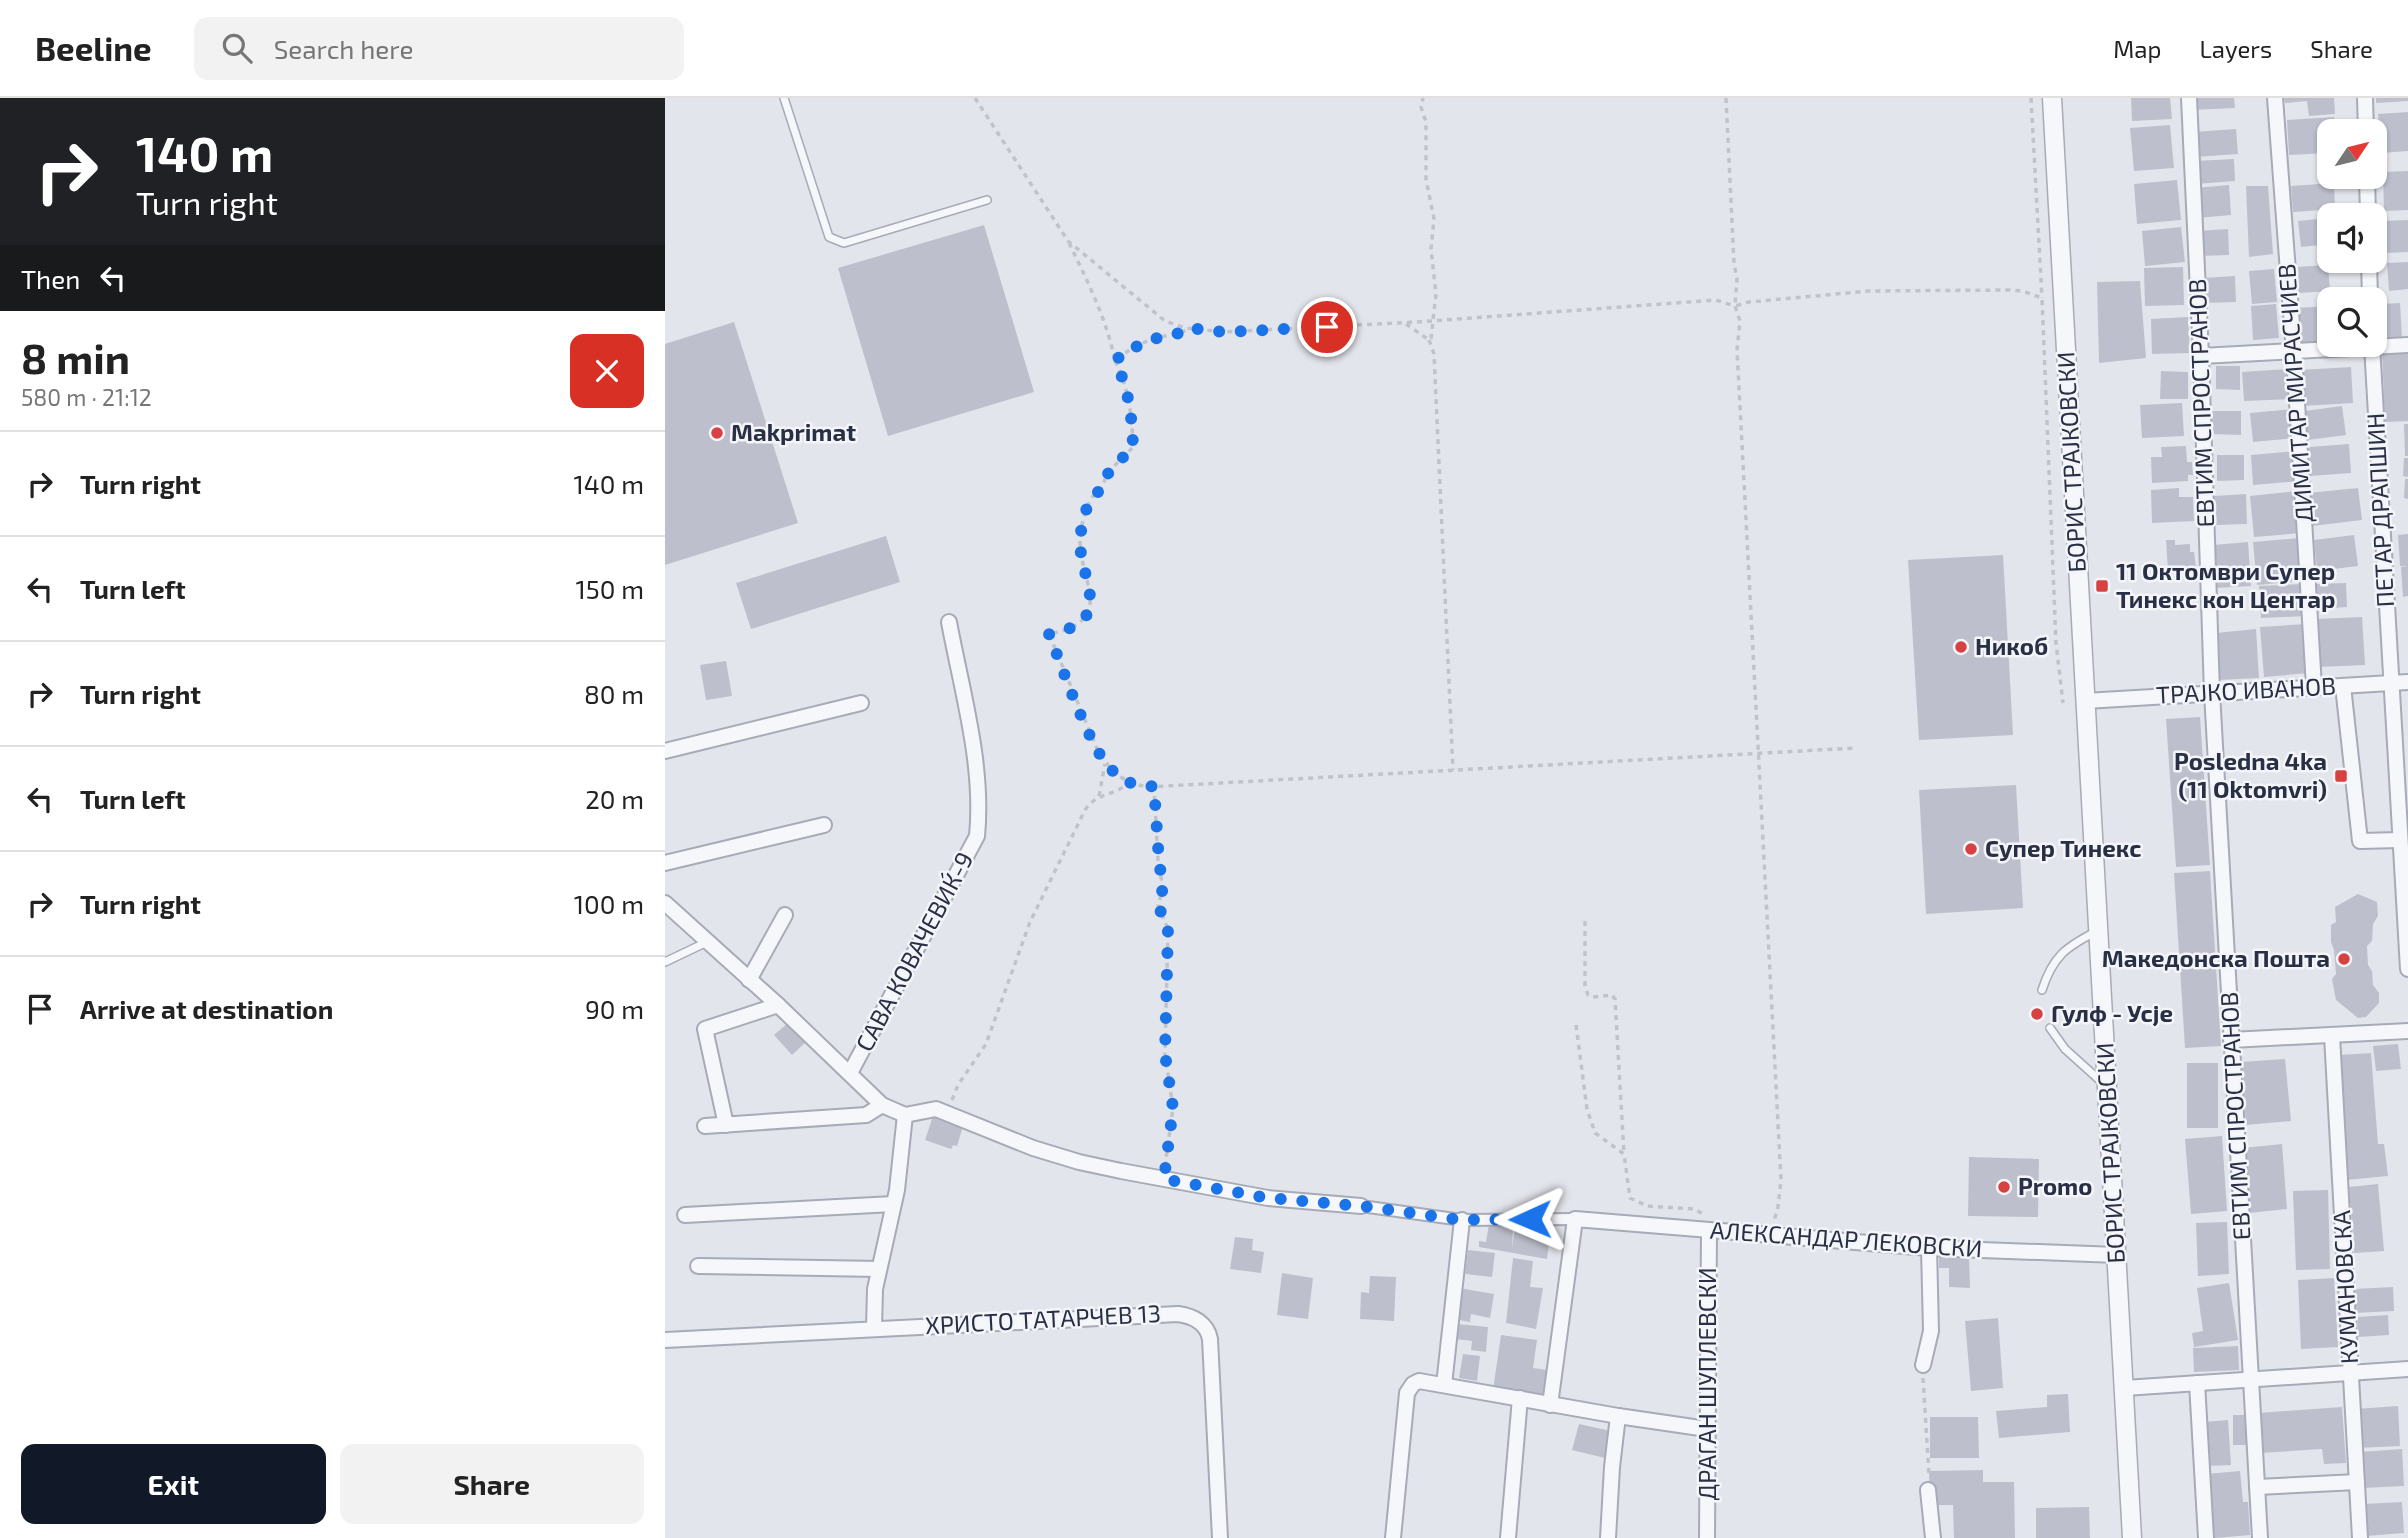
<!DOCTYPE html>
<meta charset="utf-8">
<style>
:root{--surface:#fff;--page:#f2f2f2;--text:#222;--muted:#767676;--line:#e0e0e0;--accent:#111827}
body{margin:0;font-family:"Exo 2",sans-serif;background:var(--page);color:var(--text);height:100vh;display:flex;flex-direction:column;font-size:26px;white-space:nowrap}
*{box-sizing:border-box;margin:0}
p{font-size:23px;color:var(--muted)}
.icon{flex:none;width:38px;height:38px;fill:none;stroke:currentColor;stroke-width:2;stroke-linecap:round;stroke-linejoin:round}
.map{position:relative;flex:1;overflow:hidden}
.details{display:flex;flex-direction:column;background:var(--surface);width:665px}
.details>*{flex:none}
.banner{background:#202124;color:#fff;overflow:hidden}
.needle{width:46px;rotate:55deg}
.fabs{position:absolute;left:1652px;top:21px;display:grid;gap:14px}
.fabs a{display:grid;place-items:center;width:70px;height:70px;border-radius:14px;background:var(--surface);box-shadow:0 2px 5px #0004;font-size:35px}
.pin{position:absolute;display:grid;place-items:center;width:60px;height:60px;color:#fff;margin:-30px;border:4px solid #fff;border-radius:50%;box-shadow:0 2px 7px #0007}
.me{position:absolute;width:77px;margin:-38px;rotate:269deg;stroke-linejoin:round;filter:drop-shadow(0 0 5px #0008)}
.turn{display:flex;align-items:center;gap:24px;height:147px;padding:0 21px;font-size:32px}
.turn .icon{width:91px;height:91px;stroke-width:2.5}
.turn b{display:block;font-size:49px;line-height:60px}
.then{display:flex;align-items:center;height:66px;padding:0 21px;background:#0003;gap:14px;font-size:26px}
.round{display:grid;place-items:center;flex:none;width:74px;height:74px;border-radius:14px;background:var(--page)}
.headline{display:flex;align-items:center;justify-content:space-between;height:119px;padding:0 21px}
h1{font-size:42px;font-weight:700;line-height:52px}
.primary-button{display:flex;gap:14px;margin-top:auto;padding:14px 21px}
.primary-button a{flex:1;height:80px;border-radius:14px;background:var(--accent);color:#fff;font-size:28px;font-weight:700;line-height:80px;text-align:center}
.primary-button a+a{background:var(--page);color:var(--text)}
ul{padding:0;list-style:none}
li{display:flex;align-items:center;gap:21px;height:105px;padding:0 21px;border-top:2px solid var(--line)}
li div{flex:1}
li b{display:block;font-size:26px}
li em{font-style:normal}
header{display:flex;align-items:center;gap:42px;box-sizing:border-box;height:98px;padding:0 35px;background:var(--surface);border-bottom:2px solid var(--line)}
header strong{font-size:33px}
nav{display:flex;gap:38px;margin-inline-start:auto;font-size:24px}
.search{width:490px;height:63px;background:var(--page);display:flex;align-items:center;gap:18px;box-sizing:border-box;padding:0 24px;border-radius:14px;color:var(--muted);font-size:26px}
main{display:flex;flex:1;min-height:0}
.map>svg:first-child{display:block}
.building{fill:#bdc0cc}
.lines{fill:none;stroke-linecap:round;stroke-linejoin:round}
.service-casing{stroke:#a7abb7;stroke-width:10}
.pedestrian-casing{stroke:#a7abb7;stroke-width:14}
.minor-casing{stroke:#a7abb7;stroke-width:18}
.tertiary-casing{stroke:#a7abb7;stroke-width:21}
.path{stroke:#c1c3cb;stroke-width:3.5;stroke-dasharray:5 5;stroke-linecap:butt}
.service{stroke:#f6f7fa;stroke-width:7}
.pedestrian{stroke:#f6f7fa;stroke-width:10}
.minor{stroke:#f6f7fa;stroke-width:14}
.tertiary{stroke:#f6f7fa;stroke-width:18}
.route{stroke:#1a73e8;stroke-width:12;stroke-dasharray:0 21.6}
.poi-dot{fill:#d74142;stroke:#f3f5f9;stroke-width:2.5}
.labels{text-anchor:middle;stroke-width:5;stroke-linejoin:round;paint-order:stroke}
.street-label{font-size:24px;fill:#293045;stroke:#f3f5f9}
.poi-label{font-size:24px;font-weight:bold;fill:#293045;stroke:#f3f5f9;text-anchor:start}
</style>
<header>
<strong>Beeline</strong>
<div class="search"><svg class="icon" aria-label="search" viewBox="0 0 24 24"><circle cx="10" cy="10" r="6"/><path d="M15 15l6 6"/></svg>Search here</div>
<nav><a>Map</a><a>Layers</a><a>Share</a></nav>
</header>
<main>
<section class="details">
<div class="banner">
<div class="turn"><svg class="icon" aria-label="right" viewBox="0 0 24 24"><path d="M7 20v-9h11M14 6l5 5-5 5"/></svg><div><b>140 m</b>Turn right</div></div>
<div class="then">Then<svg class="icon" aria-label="left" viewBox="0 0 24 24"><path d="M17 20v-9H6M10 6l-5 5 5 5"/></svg></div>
</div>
<div class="headline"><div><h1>8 min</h1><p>580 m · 21:12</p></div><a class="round" style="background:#d93025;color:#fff"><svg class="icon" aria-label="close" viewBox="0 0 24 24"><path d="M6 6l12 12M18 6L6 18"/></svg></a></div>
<ul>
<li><svg class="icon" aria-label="right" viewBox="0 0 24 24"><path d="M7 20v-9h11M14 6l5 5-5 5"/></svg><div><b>Turn right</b></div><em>140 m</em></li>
<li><svg class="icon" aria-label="left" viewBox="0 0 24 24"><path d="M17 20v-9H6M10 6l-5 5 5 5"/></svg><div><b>Turn left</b></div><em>150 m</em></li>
<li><svg class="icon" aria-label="right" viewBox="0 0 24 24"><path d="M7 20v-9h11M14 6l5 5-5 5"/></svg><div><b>Turn right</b></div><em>80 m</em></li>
<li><svg class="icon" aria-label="left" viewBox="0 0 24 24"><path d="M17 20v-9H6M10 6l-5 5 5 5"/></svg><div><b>Turn left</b></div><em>20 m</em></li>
<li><svg class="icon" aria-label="right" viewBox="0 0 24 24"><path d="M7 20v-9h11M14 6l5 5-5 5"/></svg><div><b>Turn right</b></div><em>100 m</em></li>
<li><svg class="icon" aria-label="arrive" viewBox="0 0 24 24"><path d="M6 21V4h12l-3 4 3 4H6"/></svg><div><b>Arrive at destination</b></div><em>90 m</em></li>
</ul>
<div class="primary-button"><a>Exit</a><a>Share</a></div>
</section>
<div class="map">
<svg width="1743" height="1440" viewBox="0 0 1743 1440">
<rect width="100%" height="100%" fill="#e3e5ec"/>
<g class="building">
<path d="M1466 0H1505L1507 21 1467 23Z"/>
<path d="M1526 0H1569L1570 10 1527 12Z"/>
<path d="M1619 0H1669L1670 16 1644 18 1642 3 1620 5Z"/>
<path d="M1711 0H1743V3L1711 5Z"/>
<path d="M1743 14V53L1716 55 1713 16Z"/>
<path d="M1669 19 1670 33H1664V55L1624 57 1622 22Z"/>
<path d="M1505 27 1509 70 1469 73 1465 30Z"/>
<path d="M1571 31 1573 56 1530 59 1528 34Z"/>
<path d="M1569 61 1570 83 1531 86 1529 63Z"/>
<path d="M1743 73V112L1719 113 1718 74Z"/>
<path d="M1512 82 1516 122 1472 126 1469 86Z"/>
<path d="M1669 85 1670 111 1628 114 1626 88Z"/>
<path d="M1564 87 1566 117 1533 120 1530 90Z"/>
<path d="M1581 88H1603L1608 156 1584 159Z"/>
<path d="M1664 120V146L1636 149 1633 123Z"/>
<path d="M1743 122V154L1721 155 1719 123Z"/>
<path d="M319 127 369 294 223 338 173 170Z"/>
<path d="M1516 129 1520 164 1480 168 1477 133Z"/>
<path d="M1563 131 1564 157 1534 158 1532 133Z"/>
<path d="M1743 164V191L1724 193 1722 165Z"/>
<path d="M1663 167 1665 193 1634 195 1632 169Z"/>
<path d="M1518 169 1519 207 1480 208 1479 170Z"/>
<path d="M1609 171 1612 204 1587 206 1584 173Z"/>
<path d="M1570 178 1571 204 1541 205 1539 180Z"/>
<path d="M1475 183 1481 260 1434 265 1432 184Z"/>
<path d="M1735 205 1737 240 1719 241 1717 206Z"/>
<path d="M1611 206 1614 240 1588 242 1586 208Z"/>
<path d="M1664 208V247L1633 249 1631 210Z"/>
<path d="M1523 219 1525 255 1487 256 1486 221Z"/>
<path d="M69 224 133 425 0 467V246Z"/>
<path d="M1743 252V323L1720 324 1717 253Z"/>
<path d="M1551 268H1575V292L1551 291Z"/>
<path d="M1686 269 1688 305 1637 308 1635 272Z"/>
<path d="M1624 271 1626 301 1579 303 1577 274Z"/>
<path d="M1496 273 1523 274V301H1495Z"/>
<path d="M1517 305 1519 338 1477 340 1475 307Z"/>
<path d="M1677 308 1681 337 1643 342 1640 313Z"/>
<path d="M1627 311 1630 340 1588 344 1585 315Z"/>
<path d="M1545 313H1576V337L1545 336Z"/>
<path d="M1739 326H1743V358H1740Z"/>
<path d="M1684 346 1686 375 1645 378 1644 349Z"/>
<path d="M1521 348 1522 364H1527L1528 377H1523V383L1487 385 1486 359H1497L1496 349Z"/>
<path d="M1631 353 1634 383 1588 387 1586 357Z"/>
<path d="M1552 357H1579V382L1552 383Z"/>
<path d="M1739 360H1743V379L1738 378Z"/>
<path d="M1740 381H1743V401L1739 400Z"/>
<path d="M1514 390V399H1528L1529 423 1487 425 1486 392Z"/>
<path d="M1693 390 1697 422 1647 428 1643 395Z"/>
<path d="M1633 393 1637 435 1589 439 1585 398Z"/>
<path d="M1581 396 1582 426 1551 427 1549 398Z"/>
<path d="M1743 436V468H1735L1733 437Z"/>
<path d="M1689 437 1693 468 1652 473 1649 442Z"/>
<path d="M221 438 235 484 86 531 71 485Z"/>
<path d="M1634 440 1637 483 1592 487 1588 444Z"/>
<path d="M1501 442H1510V447L1525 446V454H1529L1531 470 1503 472Z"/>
<path d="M1583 444 1586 488 1551 490 1548 447Z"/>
<path d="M1338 457 1348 637 1254 642 1243 462Z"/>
<path d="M1743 468V498L1738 499 1736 469Z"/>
<path d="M1681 485 1682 509 1652 511 1651 486Z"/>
<path d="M1639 486 1641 518 1596 520 1594 488Z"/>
<path d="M1697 519 1700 567 1653 569 1651 521Z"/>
<path d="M1640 526 1645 575 1599 579 1595 529Z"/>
<path d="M1591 531 1594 580 1553 582 1551 535Z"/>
<path d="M61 563 67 598 41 602 35 567Z"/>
<path d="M1535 619 1545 767 1511 769 1501 621Z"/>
<path d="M1351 687 1358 810 1261 816 1254 692Z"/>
<path d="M1545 773 1556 948 1520 950 1509 775Z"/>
<path d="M1693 796 1712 804 1713 818 1708 826 1707 843 1702 848 1703 867 1707 873 1708 887 1714 895V905L1701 919 1693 920 1671 902 1667 881 1671 876 1669 852 1666 844V827L1671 824 1670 809Z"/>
<path d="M124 924 141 944 127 957 109 937Z"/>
<path d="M1733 946 1736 971 1711 973 1708 948Z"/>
<path d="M1706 955 1713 1046H1719L1723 1078 1681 1082 1674 957Z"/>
<path d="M1620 961 1626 1023 1581 1027 1576 964Z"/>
<rect x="1522" y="965" width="31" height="65"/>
<path d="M268 1018 298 1028 292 1048 288 1047 286 1051 260 1042Z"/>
<path d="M1557 1038 1562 1113 1526 1116 1520 1041Z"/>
<path d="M1617 1046 1622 1111 1584 1115 1578 1050Z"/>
<path d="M1304 1059 1374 1061 1373 1119 1303 1118Z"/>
<path d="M1713 1086 1719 1153 1689 1155 1684 1089Z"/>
<path d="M1663 1092 1665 1171 1631 1172 1628 1093Z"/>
<path d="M1562 1124 1564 1176 1533 1178 1531 1125Z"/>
<path d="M824 1126 848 1130 847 1150 850 1129 885 1135 882 1161 814 1149V1143L821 1144Z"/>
<path d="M570 1139 588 1141 587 1152 599 1154 596 1175 565 1171Z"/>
<path d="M803 1152 830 1155 827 1179 800 1176Z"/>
<path d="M1274 1155 1304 1157 1305 1190 1284 1189V1170H1274Z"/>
<path d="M848 1160 868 1163 865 1189 878 1190 871 1231 841 1225Z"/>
<path d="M617 1175 648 1180 643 1221 612 1217Z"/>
<path d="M705 1178 731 1179 729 1223 695 1221 696 1194 704 1195Z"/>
<path d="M1669 1180 1673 1249 1636 1251 1633 1182Z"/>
<path d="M1564 1185 1573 1242 1529 1249 1527 1235 1538 1233 1532 1190Z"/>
<path d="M1728 1189 1729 1213 1690 1215 1689 1191Z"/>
<path d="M794 1190 829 1196 825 1220 806 1216 805 1224 789 1221Z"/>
<path d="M1723 1217 1724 1237 1693 1239 1692 1219Z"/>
<path d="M1333 1220 1338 1290 1306 1293 1300 1223Z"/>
<path d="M792 1226 823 1229 821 1254 806 1252 807 1243 791 1241Z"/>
<path d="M836 1237 872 1242 868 1270 882 1272 879 1299 828 1292Z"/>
<path d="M1573 1248 1574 1272 1529 1274 1528 1250Z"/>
<path d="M798 1256 815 1258 812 1283 794 1280Z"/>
<path d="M1403 1296 1405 1334 1334 1340 1331 1313 1382 1309V1297Z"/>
<path d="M1733 1308 1735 1348 1692 1350 1690 1311Z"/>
<path d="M1677 1309 1681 1365 1659 1366 1657 1351 1596 1355 1593 1315Z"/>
<path d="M1568 1317H1585L1586 1347H1568Z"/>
<path d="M1265 1319H1313L1314 1360H1265Z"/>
<path d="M1563 1322 1566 1367 1542 1368 1539 1324Z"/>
<path d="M914 1326 946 1333 940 1360 907 1352Z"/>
<path d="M1737 1351 1739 1388 1698 1390 1695 1354Z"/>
<path d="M1318 1372V1384H1349L1350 1440H1289L1288 1407H1265L1264 1373Z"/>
<path d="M1575 1373 1578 1404H1583L1585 1437 1550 1440 1548 1426 1544 1427 1541 1376Z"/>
<path d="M1737 1404 1739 1435 1701 1438 1699 1406Z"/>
<path d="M1424 1409 1425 1440H1371V1410Z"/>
</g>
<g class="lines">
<defs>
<g id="service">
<path d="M119 0 164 139 179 145 322 102"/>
<path d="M0 864 42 844"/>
<path d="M1377 892C1388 858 1401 849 1432 833"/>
<path d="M1385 930 1400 951 1440 987"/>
</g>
<path id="pedestrian" d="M696 1108 797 1122 910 1121"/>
<g id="minor">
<path d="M1524 0 1536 258 1547 595 1595 1440"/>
<path d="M1610 0 1629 254 1649 589"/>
<path d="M1700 0 1701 33"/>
<path d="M1702 79 1703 117"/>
<path d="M1704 163 1705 201"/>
<path d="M1707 247 1743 871"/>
<path d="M1536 258 1743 247"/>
<path d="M1678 588 1695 743 1735 742"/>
<path d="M1420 603 1743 584"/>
<path d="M0 653 196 605"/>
<path d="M0 765 159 727"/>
<path d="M0 805 113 907 217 1007 240 1017 271 1011 368 1050 414 1064 456 1073 603 1100 696 1108"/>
<path d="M84 882 120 817"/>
<path d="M1667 938 1695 1440"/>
<path d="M1566 942 1743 933"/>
<path d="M185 975 312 738C319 667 297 594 284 524"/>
<path d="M61 1027 40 931 113 907"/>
<path d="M40 1028 201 1017 217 1007"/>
<path d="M20 1117 228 1106"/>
<path d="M33 1168 214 1171"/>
<path d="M209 1230 210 1191 232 1092 240 1017"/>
<path d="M0 1242 513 1216C528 1218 542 1225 545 1241L555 1440"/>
<path d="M1258 1267 1266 1233 1264 1150"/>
<path d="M1532 1285 1541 1440"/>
<path d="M779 1287 797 1122"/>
<path d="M1460 1290 1743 1271"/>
<path d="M885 1307 910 1121 1264 1150 1452 1157"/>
<path d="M1592 1389 1692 1384"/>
<path d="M1263 1392 1268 1440"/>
<path d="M728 1440 742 1295 748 1286 754 1283 953 1318 1042 1331"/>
<path d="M843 1440 855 1300"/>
<path d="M943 1440 947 1369 953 1318"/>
<path d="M1042 1440 1044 1133"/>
</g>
<path id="tertiary" d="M1387 0 1467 1440"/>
</defs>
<use href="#service" class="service-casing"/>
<use href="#pedestrian" class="pedestrian-casing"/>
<use href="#minor" class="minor-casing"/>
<use href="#tertiary" class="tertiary-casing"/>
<g class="path">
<path d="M310 0 403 143 500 223 520 230 559 234 752 224 1051 202 1070 208 1075 223 1072 252 1116 1082 1113 1109 1109 1123"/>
<path d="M1061 0 1069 165 1072 181 1070 208 1084 204 1204 193 1344 192 1358 193 1377 200 1391 545 1398 605"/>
<path d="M1366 0 1377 200"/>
<path d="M404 145C422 182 442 222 450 263 462 252 478 244 494 239 504 237 513 237 521 232"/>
<path d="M741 226 764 242 766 240 771 196 766 151 769 121 761 81V24L756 9 758 0"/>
<path d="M764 242 769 256 788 672"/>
<path d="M450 263C464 290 467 319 468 349 460 358 449 367 442 377 439 382 439 387 436 391 434 394 431 396 428 398 422 406 417 424 416 434 408 477 458 522 384 536L433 653C447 675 457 684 483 689L1190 650"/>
<path d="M489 688 493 763 498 790 493 807 503 831 500 956 508 1010 500 1068"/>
<path d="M434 698 440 666"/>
<path d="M920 823V887L923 897 928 899 947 897 950 901 959 1056"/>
<path d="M911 927 922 1011 930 1035 959 1056 965 1100 982 1108 1029 1111 1038 1116"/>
<path d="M287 1002 293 987 321 946 365 824 420 712C433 693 449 699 463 685"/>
<path d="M1258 1280 1264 1377"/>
</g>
<use href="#service" class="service"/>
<use href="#pedestrian" class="pedestrian"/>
<use href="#minor" class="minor"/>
<use href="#tertiary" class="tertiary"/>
</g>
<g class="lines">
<path class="route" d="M662 229 559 234 523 230 515 235 492 240 461 253 450 263C464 290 467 319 468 349 460 358 449 367 442 377 439 382 439 387 436 391 434 394 430 396 428 398 422 406 417 424 416 434 408 476 458 523 384 536 397 568 424 649 445 670 457 683 472 690 489 688L494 763 498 790 493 807 503 831 500 956 508 1010 499 1081 603 1100 696 1108 797 1122 865 1121"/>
</g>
<g class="poi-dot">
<circle cx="52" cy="335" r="7"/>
<rect x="1430" y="481" width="14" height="14" rx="3.5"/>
<circle cx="1296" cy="549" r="7"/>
<rect x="1669" y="671" width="14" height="14" rx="3.5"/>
<circle cx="1306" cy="751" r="7"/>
<circle cx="1679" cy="861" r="7"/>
<circle cx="1372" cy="916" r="7"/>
<circle cx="1339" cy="1089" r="7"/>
</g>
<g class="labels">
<g class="street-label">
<text transform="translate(1631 295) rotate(-94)" y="8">ДИМИТАР МИРАСЧИЕВ</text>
<text transform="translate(1537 305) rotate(-92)" y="8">ЕВТИМ СПРОСТРАНОВ</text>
<text transform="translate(1407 364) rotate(-93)" y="8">БОРИС ТРАЈКОВСКИ</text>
<text transform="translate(1716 412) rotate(-93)" y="8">ПЕТАР ДРАПШИН</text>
<text transform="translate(1581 593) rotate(-3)" y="8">ТРАЈКО ИВАНОВ</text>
<text transform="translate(250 854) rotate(-62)" y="8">САВА КОВАЧЕВИЌ-9</text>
<text transform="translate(1571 1018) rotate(-93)" y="8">ЕВТИМ СПРОСТРАНОВ</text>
<text transform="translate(1446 1055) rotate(-93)" y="8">БОРИС ТРАЈКОВСКИ</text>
<text transform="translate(1181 1142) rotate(4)" y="8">АЛЕКСАНДАР ЛЕКОВСКИ</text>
<text transform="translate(1681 1189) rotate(-93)" y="8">КУМАНОВСКА</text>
<text transform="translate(378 1222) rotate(-3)" y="8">ХРИСТО ТАТАРЧЕВ 13</text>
<text transform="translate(1043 1286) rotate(-90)" y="8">ДРАГАН ШУПЛЕВСКИ</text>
</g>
<g class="poi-label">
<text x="66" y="343">Makprimat</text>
<text x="1451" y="482">11 Октомври Супер<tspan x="1451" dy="28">Тинекс кон Центар</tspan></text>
<text x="1310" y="557">Никоб</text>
<text x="1662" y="672" text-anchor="end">Posledna 4ka<tspan x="1662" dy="28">(11 Oktomvri)</tspan></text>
<text x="1320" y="759">Супер Тинекс</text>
<text x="1665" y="869" text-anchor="end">Македонска Пошта</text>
<text x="1386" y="924">Гулф - Усје</text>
<text x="1353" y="1097">Promo</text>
</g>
</g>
</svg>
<div class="fabs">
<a><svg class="needle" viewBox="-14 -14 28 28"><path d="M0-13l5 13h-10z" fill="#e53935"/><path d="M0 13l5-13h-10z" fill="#767676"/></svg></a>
<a><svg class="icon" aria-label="sound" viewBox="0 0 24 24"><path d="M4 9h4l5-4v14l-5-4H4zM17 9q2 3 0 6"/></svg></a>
<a><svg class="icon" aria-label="search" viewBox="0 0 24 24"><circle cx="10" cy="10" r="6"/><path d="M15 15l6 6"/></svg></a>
</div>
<div class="pin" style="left:662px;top:229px;background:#d93025"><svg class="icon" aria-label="arrive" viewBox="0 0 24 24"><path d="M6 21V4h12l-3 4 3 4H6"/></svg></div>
<svg class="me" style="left:865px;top:1121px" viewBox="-20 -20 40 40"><path d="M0-17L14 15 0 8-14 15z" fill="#1a73e8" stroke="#fff" stroke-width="4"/></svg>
</div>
</main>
